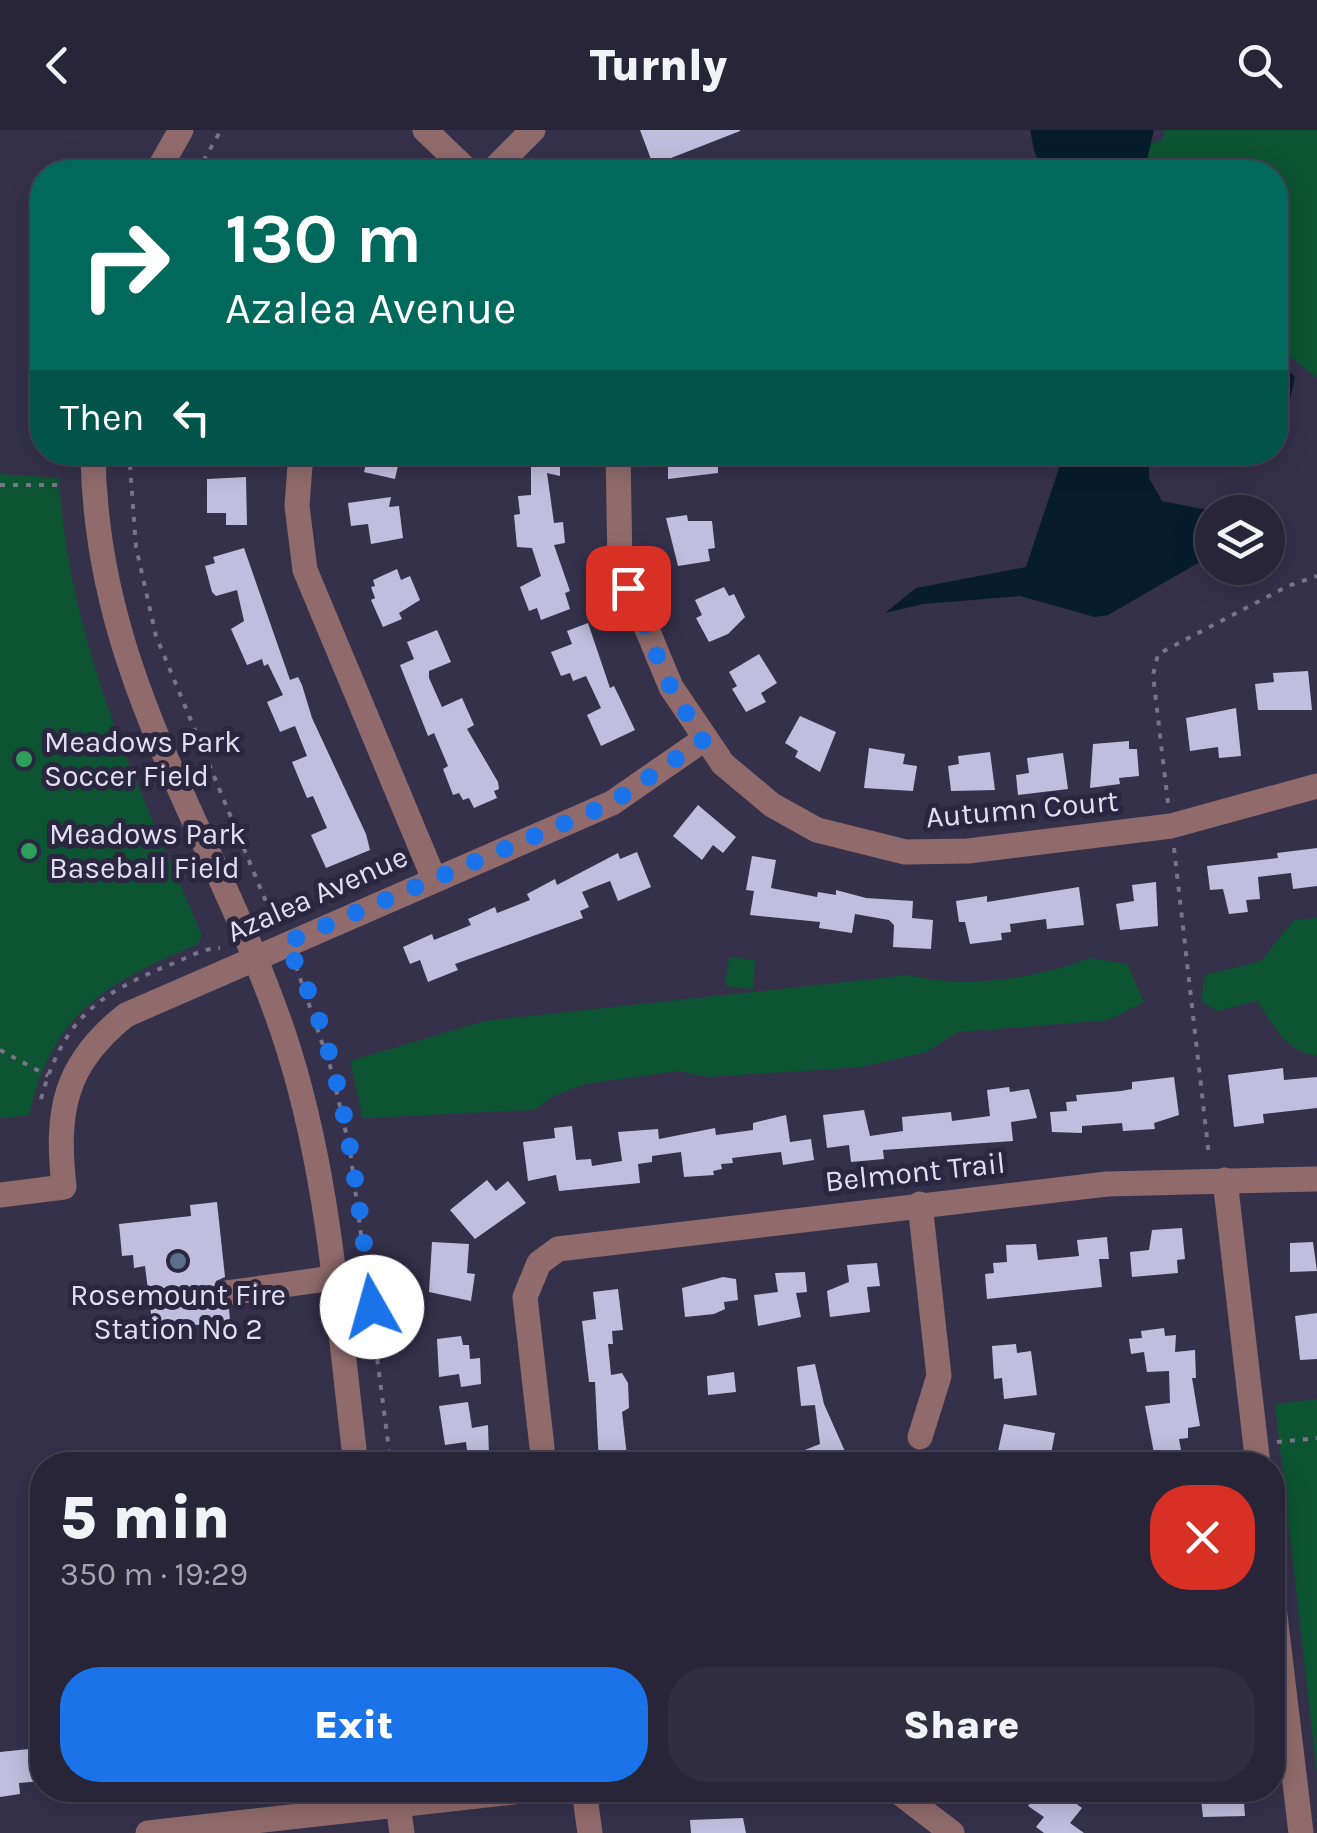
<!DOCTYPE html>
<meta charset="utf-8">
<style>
:root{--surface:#282538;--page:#302d40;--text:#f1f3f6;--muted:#a5a5ae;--line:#444253;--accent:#1a73e8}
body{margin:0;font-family:Karla,sans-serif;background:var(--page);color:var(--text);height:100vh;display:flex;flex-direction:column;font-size:38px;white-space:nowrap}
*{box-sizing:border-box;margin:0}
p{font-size:32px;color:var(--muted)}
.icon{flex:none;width:55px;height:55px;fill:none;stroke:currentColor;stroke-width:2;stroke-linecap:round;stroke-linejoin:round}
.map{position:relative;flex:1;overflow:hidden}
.side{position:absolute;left:30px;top:1322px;width:1255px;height:350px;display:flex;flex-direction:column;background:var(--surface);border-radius:40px;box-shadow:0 5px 25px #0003,0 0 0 2px var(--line)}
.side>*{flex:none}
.guide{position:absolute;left:30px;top:30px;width:1258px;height:305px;border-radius:40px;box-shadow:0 5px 25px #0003,0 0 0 2px var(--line);background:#00695c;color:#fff;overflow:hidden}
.buttons{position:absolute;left:1195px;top:365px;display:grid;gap:20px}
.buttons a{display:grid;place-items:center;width:90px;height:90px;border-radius:50%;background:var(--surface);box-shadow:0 5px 25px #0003,0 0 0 2px var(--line);font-size:50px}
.pin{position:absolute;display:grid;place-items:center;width:85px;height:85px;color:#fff;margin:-42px;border-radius:20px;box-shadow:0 5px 15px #0006}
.me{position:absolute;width:110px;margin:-55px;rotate:353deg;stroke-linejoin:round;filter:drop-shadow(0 0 8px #0008)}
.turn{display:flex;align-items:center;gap:35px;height:210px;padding:0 30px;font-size:45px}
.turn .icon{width:130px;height:130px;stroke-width:2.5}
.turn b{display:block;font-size:70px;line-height:85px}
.then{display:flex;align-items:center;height:95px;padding:0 30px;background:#0003;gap:20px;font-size:38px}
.round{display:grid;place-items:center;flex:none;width:105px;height:105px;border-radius:40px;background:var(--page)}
.headline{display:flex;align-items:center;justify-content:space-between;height:170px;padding:0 30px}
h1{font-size:60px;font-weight:800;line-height:75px}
.action{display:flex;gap:20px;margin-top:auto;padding:20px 30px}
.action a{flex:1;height:115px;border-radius:40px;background:var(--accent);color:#fff;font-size:40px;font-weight:800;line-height:115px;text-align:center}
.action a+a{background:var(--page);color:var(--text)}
header{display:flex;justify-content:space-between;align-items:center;height:130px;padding:0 30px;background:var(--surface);font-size:45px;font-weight:800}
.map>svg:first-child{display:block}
.green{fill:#0d5432}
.water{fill:#071d2e}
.building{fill:#c1bdde}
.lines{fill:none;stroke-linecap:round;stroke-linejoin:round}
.path{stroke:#78758b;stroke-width:4;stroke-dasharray:5 8;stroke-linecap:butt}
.minor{stroke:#916b6c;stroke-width:25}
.route{stroke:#1a73e8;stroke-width:18;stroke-dasharray:0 32.4}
.leisure-dot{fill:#2e9e5b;stroke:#2b2740;stroke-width:4}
.service-dot{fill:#5c6f8a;stroke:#2b2740;stroke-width:4}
.labels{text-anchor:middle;stroke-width:10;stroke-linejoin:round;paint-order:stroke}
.poi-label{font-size:30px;fill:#e1dff0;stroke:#2b2740;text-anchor:start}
.street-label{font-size:30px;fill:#e1dff0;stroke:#2b2740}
</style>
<header><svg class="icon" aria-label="back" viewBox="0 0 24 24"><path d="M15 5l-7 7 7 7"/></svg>Turnly<svg class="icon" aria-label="search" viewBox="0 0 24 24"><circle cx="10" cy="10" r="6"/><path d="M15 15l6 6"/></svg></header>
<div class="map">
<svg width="1317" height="1703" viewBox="0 0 1317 1703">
<rect width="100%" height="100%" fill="#35314b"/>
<g class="green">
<path d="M1165 0H1317V248L1275 215V42H1144L1151 13 1162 11Z"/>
<path d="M0 344 59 348C70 519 136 650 202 805L198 814C108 853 53 880 29 985L0 988Z"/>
<path d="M1317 788V926C1286 922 1273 895 1257 871L1217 881 1201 871 1205 845 1261 831 1294 790Z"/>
<path d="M729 827 755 830 753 859 725 856Z"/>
<path d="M1090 828 1127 834 1144 872 1109 890 958 902 926 922 862 937 708 947 677 941 585 954 553 966 534 980 363 988 350 931 484 891 909 845C966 860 1036 848 1090 828Z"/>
<path d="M1317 1269V1645L1275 1274Z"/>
</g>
<g class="water">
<path d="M1030 0H1154L1144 42H1046L1035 24Z"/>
<path d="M1275 227 1295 247 1290 269 1275 277Z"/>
<path d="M1064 323H1149V348L1162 371 1202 379 1261 375 1271 379 1268 403V382H1212V425L1108 485 1095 487 1020 466 923 474 885 483 916 458 1026 437Z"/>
</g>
<g class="building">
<path d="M640 0H740V1L671 28 672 33 655 40Z"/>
<path d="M369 322H401L395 349 364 342Z"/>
<path d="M531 322H560V346L547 343 554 393 563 392 565 413 554 415 570 461 565 463 570 479 541 490 537 478 529 481 520 457 541 446 532 418 517 417 514 385 520 384 518 366 531 365Z"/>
<path d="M686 322H718V343L668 349V329H686Z"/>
<path d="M246 347 247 395H226V383H207V349Z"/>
<path d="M391 367 389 377 399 376 403 408 371 414 368 394 351 396 348 373Z"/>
<path d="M687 385 688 391H712L715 418 708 419 710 431 678 436 666 388Z"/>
<path d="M244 418 290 550 298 547 302 555 312 588 366 704 370 720 326 738 311 705 327 698 313 666 307 668 292 632 307 626 295 596 280 602 267 572 283 565 268 534 264 536 262 529 247 535 231 499 244 491 237 460 216 466 212 462 205 436 215 433 213 427Z"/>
<path d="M397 439 401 450 410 446 420 470 399 483 402 489 383 497 371 470 375 468 371 457 375 456 373 450Z"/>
<path d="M724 457 729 466 734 464 745 487 728 504 709 512 696 488 702 485 695 470Z"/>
<path d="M588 493 610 558 614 556 635 600 601 616 587 585 601 578 586 546 573 551 570 543 561 546 551 522 572 514 567 501Z"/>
<path d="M437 500 451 532 429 541V548L442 577 462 568 474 595 467 599 498 652 499 659 494 661 497 668 474 678 469 668 463 670 459 663 453 665 443 639 448 636 434 603 428 606 400 535 414 529 407 512Z"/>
<path d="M759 524 777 553 761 563 766 572 746 582 732 559 737 556 729 542Z"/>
<path d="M1308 541 1312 580H1258L1255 554 1274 552 1273 543Z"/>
<path d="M1236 578 1241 626 1219 628 1218 617 1190 621 1186 588Z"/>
<path d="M800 586 836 602 820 642 795 627 798 621 785 613Z"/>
<path d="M1129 611V619H1137L1139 646 1119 648 1120 654 1090 658 1093 614Z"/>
<path d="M869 618 905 624 903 634 917 636 913 661 864 658Z"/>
<path d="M990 622 995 660 951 661 948 636 959 634 958 626Z"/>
<path d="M1063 623 1068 659 1018 665 1016 645 1029 643 1027 628Z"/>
<path d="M698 675 736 707 723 723 713 715 702 730 673 706Z"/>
<path d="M1317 718V756L1293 759 1291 743 1258 747 1260 769 1246 770 1248 782 1229 784 1223 759 1210 760 1207 736 1278 728 1277 723Z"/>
<path d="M637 722 651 757 618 771 610 751 582 762 589 777 580 781 583 788 455 834 458 840 428 852 420 830 410 834 403 817 412 813 432 804 434 810 471 795 468 789 495 777 497 783 530 770 527 764 555 749 557 755 618 723 620 729Z"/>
<path d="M752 726 776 730 771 758 817 767 818 762 836 765V760L866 768 913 771 912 788 933 790 931 819 893 817 894 795 889 790 855 784 852 803 819 798 820 792 750 785 754 761 746 760Z"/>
<path d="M1156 752 1158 796 1120 800 1116 774 1134 771 1132 755Z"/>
<path d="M1079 757 1084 795 1047 799 1046 789 1010 794 1011 802 1001 803 1002 810 970 814 965 792H959L956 771 987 766V772Z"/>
<path d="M1283 938 1284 950 1317 947V978L1263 984 1264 993 1234 997 1228 945Z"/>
<path d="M1174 947 1179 985 1154 993 1155 999 1123 1001 1122 993 1082 996V1003L1052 1002 1050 982 1067 981 1066 972 1077 971 1076 965 1121 961 1132 959V952Z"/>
<path d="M1009 957 1010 962 1029 959 1037 988 1011 992 1013 1011 883 1020 884 1029 851 1032 849 1015 827 1018 823 985 864 980 870 1006 903 1001 902 987 951 982 952 991 990 986 987 960Z"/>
<path d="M786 985 790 1012 811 1009 814 1030 783 1035 781 1022 732 1028 733 1033 721 1034 722 1039 713 1041 714 1045 684 1047 681 1022 652 1026V1032L638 1034 640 1053 559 1061 556 1045 528 1051 523 1012 555 1008 554 998 572 996 576 1030 591 1029 592 1036 622 1031 618 1002 658 999 659 1009 715 998 716 1005 753 1000V993Z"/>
<path d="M487 1050 496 1061 508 1051 526 1073 475 1109 450 1080Z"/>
<path d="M217 1072 225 1147 216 1151 211 1164 215 1174 229 1179 230 1191 153 1200 145 1136 134 1138 133 1125 122 1126 119 1094 191 1086 190 1075Z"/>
<path d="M1182 1098 1185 1129 1177 1130 1178 1143 1132 1147 1130 1122 1149 1120 1152 1100Z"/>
<path d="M1107 1107 1109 1129H1099L1102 1157 987 1169 985 1144 994 1143 993 1133 1007 1132 1006 1115 1036 1114 1038 1130 1079 1126 1077 1110Z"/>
<path d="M432 1112 469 1114 467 1143 475 1144 471 1171 429 1162Z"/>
<path d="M1313 1112 1317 1141 1290 1142V1113Z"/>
<path d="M877 1133 880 1156 867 1157 870 1182 830 1187 827 1161 849 1152 847 1135Z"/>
<path d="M805 1142 807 1162 796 1163 801 1187 758 1196 754 1165 778 1162 775 1143Z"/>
<path d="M723 1147 736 1149 738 1170 724 1172 725 1179 714 1184 685 1187 682 1158Z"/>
<path d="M618 1159 623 1200 612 1201 613 1214H608L611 1245 622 1243 628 1253 629 1278 622 1282 628 1335H599L595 1252H589L582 1191 596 1189 593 1162Z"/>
<path d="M1317 1183V1229L1300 1230 1295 1186Z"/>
<path d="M1164 1198 1165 1206 1176 1205 1175 1222 1195 1220 1196 1248H1192L1200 1296 1188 1298V1308L1179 1309 1181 1320 1154 1323 1145 1276 1170 1273 1169 1241 1147 1242 1144 1222 1131 1224 1129 1209 1142 1208 1141 1201Z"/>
<path d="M461 1206 463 1215H469L470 1229 480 1228 481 1254 461 1257 459 1244 439 1247 437 1209Z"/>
<path d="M1016 1214 1017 1223 1031 1221 1037 1265 1004 1269 1002 1248 994 1249 992 1216Z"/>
<path d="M815 1234 824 1274 851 1335H802L797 1323 820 1314 815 1275 801 1276 797 1237Z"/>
<path d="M734 1242 736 1262 708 1265 707 1246Z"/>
<path d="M468 1272 472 1298 488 1295 489 1325 468 1328 466 1312 445 1315 439 1276Z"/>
<path d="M1004 1294 1055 1303 1049 1335H1017L1013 1323 998 1321Z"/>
<path d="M39 1618 42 1651 19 1653 20 1664 0 1667V1622Z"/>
<path d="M1040 1660H1058L1082 1678 1070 1693 1084 1703H1044L1036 1697 1044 1687 1028 1676Z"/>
<path d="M1200 1660H1243L1245 1686 1203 1687Z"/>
<path d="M743 1688 746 1703H691L690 1690Z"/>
</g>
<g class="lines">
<g class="path">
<path d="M197 42 221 0"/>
<path d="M129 322 136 417 156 506 276 796"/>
<path d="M0 355H61"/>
<path d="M1168 673 1153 545 1158 524 1288 456 1317 446"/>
<path d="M1174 718 1209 1026"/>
<path d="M296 836 332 942 350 1020 391 1335"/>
<path d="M0 920 48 946"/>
<path d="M41 969C63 890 96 865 169 835 185 829 203 818 220 818"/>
<path d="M1277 1312 1317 1308"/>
</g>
<g class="minor">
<path d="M425 0 469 42"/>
<path d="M157 42 181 0"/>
<path d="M491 42 533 0"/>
<path d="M93 322C95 548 214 699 283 902 330 1041 338 1190 356 1335"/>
<path d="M301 322 297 376 305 440 434 749"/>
<path d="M618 322 620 434 671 557 723 634 772 675 817 700 905 722 968 721 1171 696 1317 656"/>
<path d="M1225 1050 1258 1335"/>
<path d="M0 1065 64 1057C56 982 63 935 126 885L612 673 703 610"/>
<path d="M920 1074 939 1246 920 1307"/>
<path d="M227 1163 333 1148"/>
<path d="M544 1335 525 1167 539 1133 558 1119 1107 1054 1317 1049"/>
<path d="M1272 1460 1301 1703"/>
<path d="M396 1660 402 1703"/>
<path d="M584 1660 590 1703"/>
<path d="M896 1660 952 1703"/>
<path d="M148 1703 531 1660"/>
</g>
</g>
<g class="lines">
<path class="route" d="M372 1177C357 1062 344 916 285 813L612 673 703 610 671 558 628 458"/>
</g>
<g class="leisure-dot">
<circle cx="24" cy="629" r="10"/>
<circle cx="29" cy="721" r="10"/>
</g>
<circle class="service-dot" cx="178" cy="1131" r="10"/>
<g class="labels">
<g class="poi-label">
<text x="44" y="622">Meadows Park<tspan x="44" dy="34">Soccer Field</tspan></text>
<text x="49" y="714">Meadows Park<tspan x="49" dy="34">Baseball Field</tspan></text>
<text x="178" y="1175" text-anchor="middle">Rosemount Fire<tspan x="178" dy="34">Station No 2</tspan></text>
</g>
<g class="street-label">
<text transform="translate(1022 679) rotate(-5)" y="10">Autumn Court</text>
<text transform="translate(317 764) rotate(-24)" y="10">Azalea Avenue</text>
<text transform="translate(915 1042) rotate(-6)" y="10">Belmont Trail</text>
</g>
</g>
</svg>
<div class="buttons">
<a><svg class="icon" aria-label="layers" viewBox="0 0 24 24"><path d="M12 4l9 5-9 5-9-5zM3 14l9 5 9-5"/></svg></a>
</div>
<div class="pin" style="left:628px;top:458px;background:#d93025"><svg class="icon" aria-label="arrive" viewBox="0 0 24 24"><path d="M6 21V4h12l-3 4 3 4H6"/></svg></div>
<svg class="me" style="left:372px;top:1177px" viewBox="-20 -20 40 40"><circle r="19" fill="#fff"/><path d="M0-13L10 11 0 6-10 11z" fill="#1a73e8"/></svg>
<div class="guide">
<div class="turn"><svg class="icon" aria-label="right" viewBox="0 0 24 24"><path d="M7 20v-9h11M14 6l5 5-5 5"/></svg><div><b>130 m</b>Azalea Avenue</div></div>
<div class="then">Then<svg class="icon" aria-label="left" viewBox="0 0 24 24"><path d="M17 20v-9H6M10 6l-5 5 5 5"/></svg></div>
</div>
<section class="side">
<div class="headline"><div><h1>5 min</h1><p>350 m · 19:29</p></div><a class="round" style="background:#d93025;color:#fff"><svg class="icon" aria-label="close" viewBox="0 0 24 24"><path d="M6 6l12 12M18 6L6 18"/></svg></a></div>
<div class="action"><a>Exit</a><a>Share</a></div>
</section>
</div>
